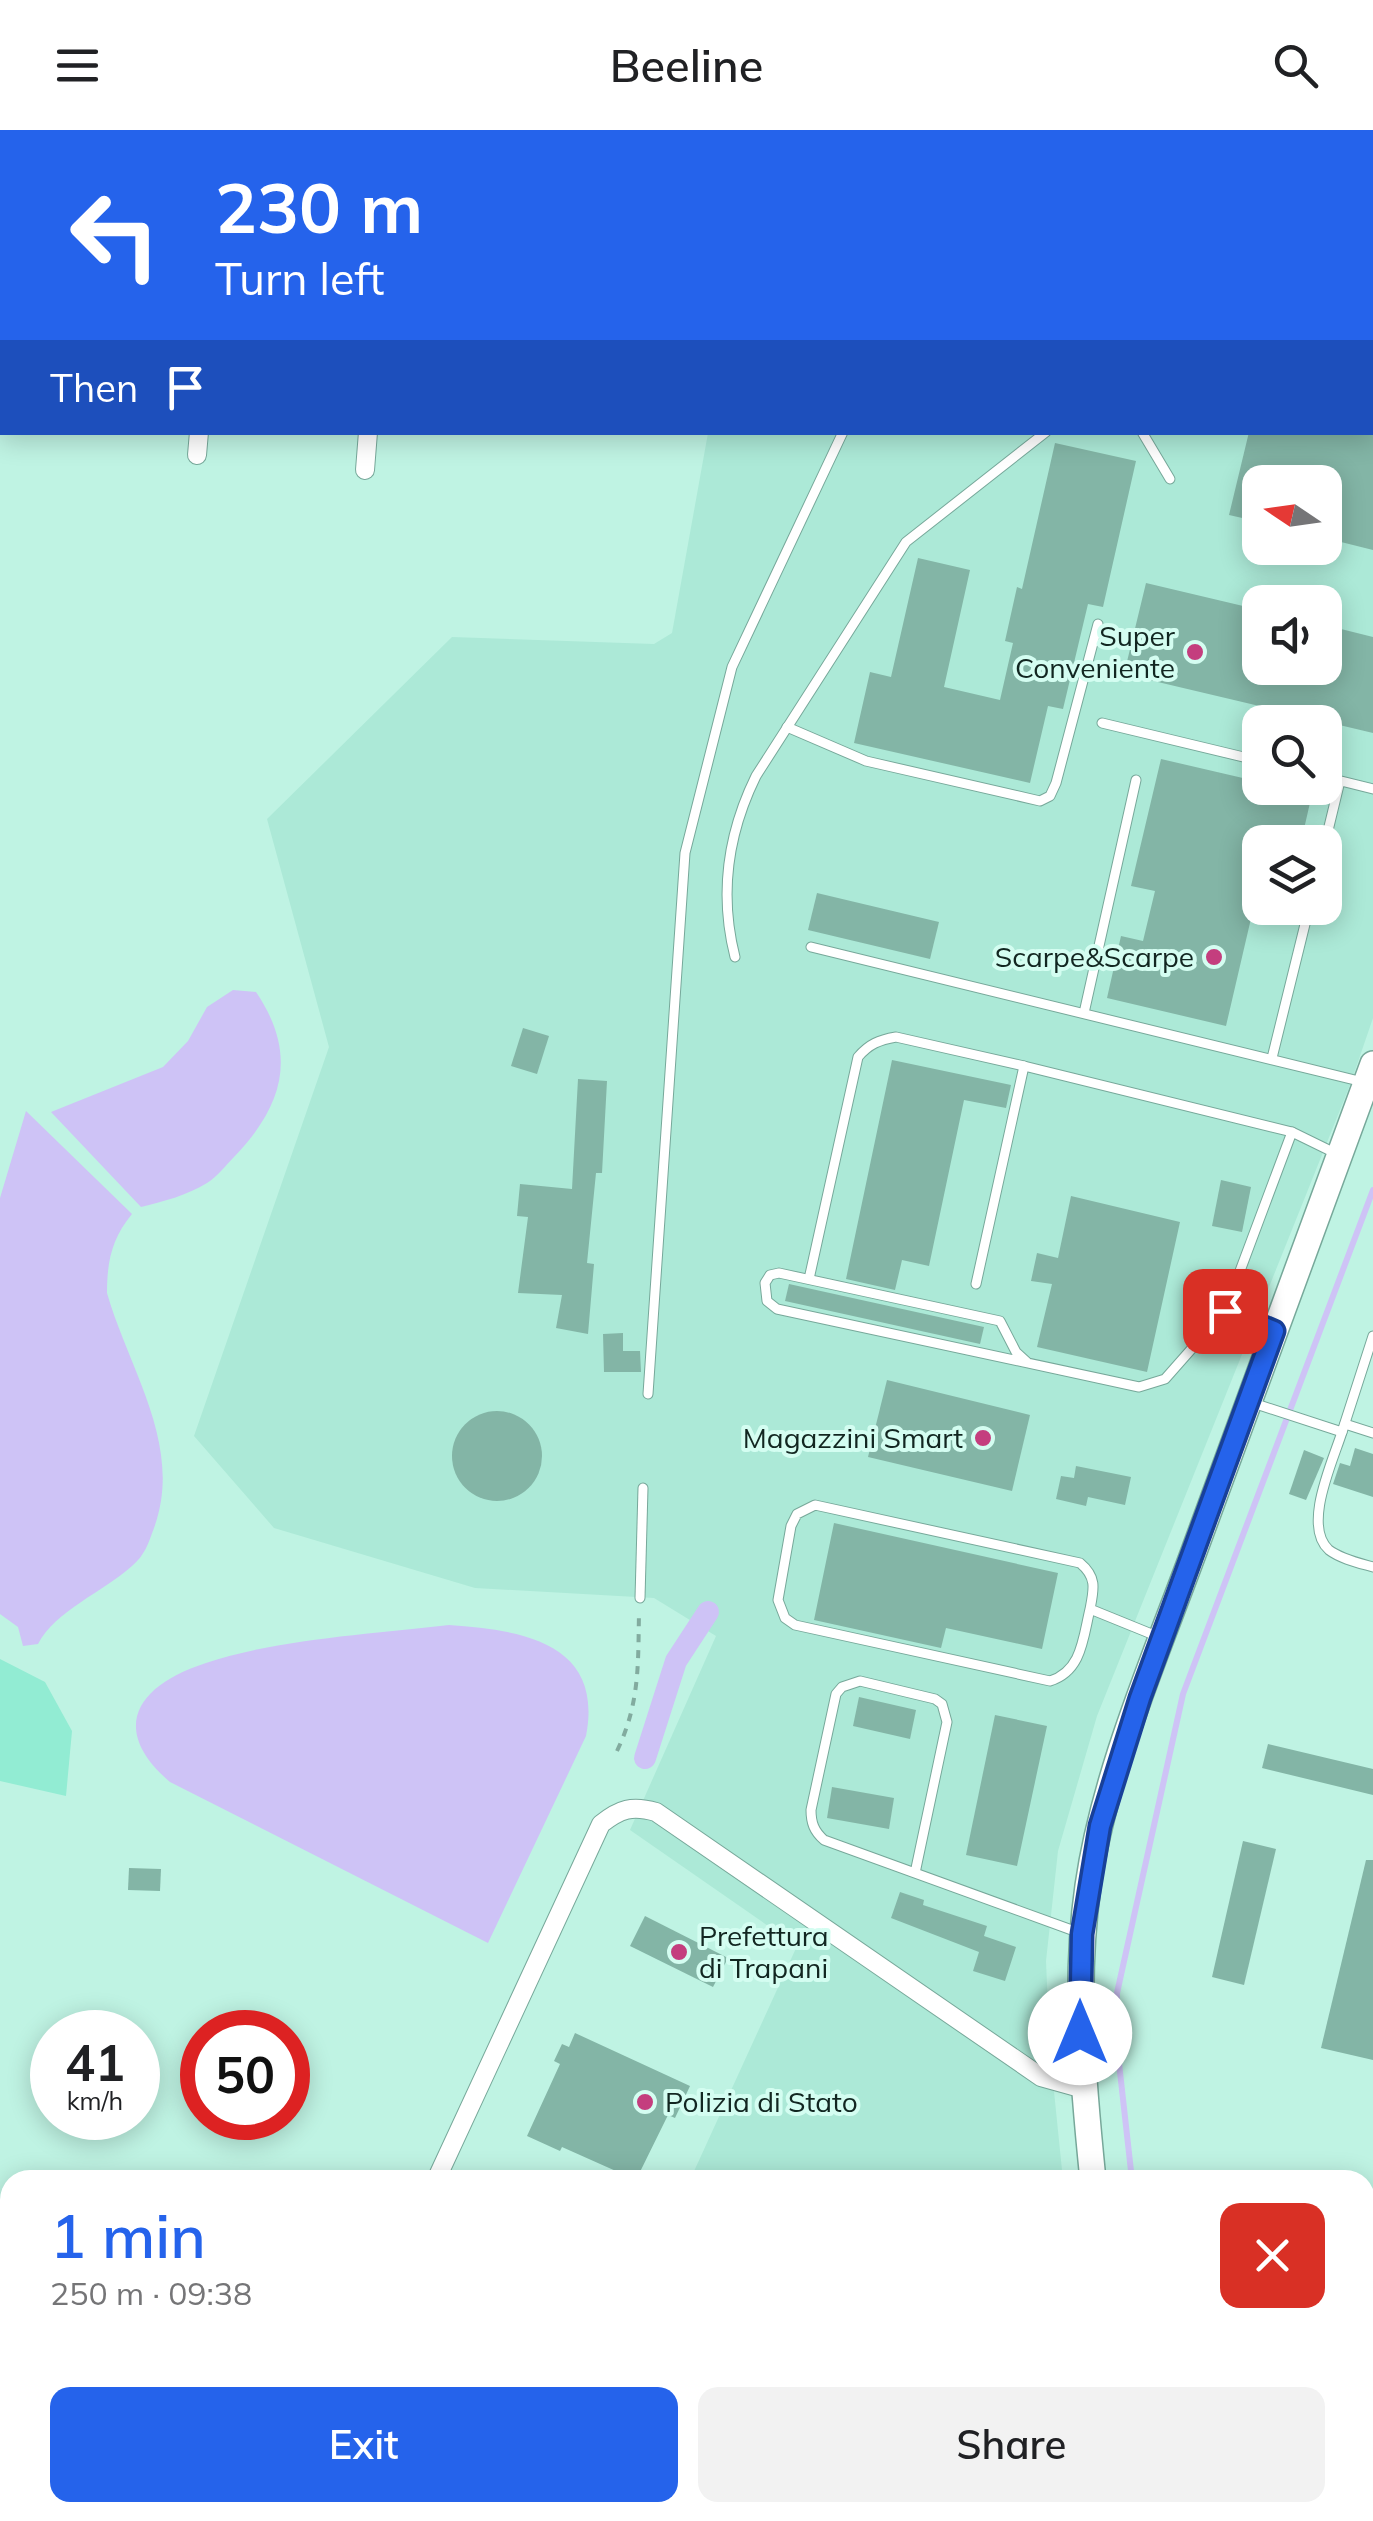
<!DOCTYPE html>
<meta charset="utf-8">
<style>
:root{--surface:#fff;--page:#f2f2f2;--text:#202124;--muted:#757577;--accent:#2563eb}
body{margin:0;font-family:Mulish,sans-serif;background:var(--page);color:var(--text);height:100vh;display:flex;flex-direction:column;font-size:38px;white-space:nowrap}
*{box-sizing:border-box;margin:0}
p{font-size:32px;color:var(--muted)}
.icon{flex:none;width:55px;height:55px;fill:none;stroke:currentColor;stroke-width:2;stroke-linecap:round;stroke-linejoin:round}
.map{position:relative;flex:1;overflow:hidden}
.panel{position:absolute;left:0px;top:2040px;width:1375px;height:352px;display:flex;flex-direction:column;background:var(--surface);border-radius:30px 30px 0 0;box-shadow:0 5px 25px #0003}
.panel>*{flex:none}
.banner{position:absolute;left:0px;top:0px;width:1375px;height:305px;box-shadow:0 5px 25px #0003;background:#2563eb;color:#fff;overflow:hidden}
.needle{width:65px;rotate:283deg}
.controls{position:absolute;left:1242px;top:335px;display:grid;gap:20px}
.controls a{display:grid;place-items:center;width:100px;height:100px;border-radius:20px;background:var(--surface);box-shadow:0 5px 25px #0003;font-size:50px}
.speed{position:absolute;left:30px;top:1880px;display:flex;gap:20px;font-size:50px;font-weight:700;text-align:center}
.speed>*{display:grid;place-content:center;width:130px;height:130px;border-radius:50%;background:var(--surface);box-shadow:0 5px 25px #0003;line-height:1}
.speed small{font-size:25px;font-weight:400}
.speed .limit{border:15px solid #d22;background:#fff;color:#111}
.pin{position:absolute;display:grid;place-items:center;width:85px;height:85px;color:#fff;margin:-42px;border-radius:20px;box-shadow:0 5px 15px #0006}
.me{position:absolute;width:110px;margin:-55px;rotate:0deg;stroke-linejoin:round;filter:drop-shadow(0 0 8px #0008)}
.turn{display:flex;align-items:center;gap:35px;height:210px;padding:0 50px;font-size:45px}
.turn .icon{width:130px;height:130px;stroke-width:2.5}
.turn b{display:block;font-size:70px;line-height:85px}
.then{display:flex;align-items:center;height:95px;padding:0 50px;background:#0003;gap:20px;font-size:38px}
.round{display:grid;place-items:center;flex:none;width:105px;height:105px;border-radius:20px;background:var(--page)}
.headline{display:flex;align-items:center;justify-content:space-between;height:170px;padding:0 50px}
h1{font-size:60px;font-weight:600;line-height:75px;color:var(--accent)}
.primary-button{display:flex;gap:20px;margin-top:auto;padding:20px 50px}
.primary-button a{flex:1;height:115px;border-radius:20px;background:var(--accent);color:#fff;font-size:40px;font-weight:600;line-height:115px;text-align:center}
.primary-button a+a{background:var(--page);color:var(--text)}
header{display:flex;justify-content:space-between;align-items:center;height:130px;padding:0 50px;background:var(--surface);font-size:45px;font-weight:600}
.map>svg:first-child{display:block}
.built{fill:#ace9d7;fill-rule:evenodd}
.green{fill:#92ecd3}
.water{fill:#cec3f6}
.lines{fill:none;stroke-linecap:round;stroke-linejoin:round}
.stream{stroke:#cec3f6;stroke-width:6}
.canal{stroke:#cec3f6;stroke-width:22}
.building{fill:#83b5a6}
.service-casing{stroke:#77a89a;stroke-width:11}
.minor-casing{stroke:#77a89a;stroke-width:20}
.secondary-casing{stroke:#77a89a;stroke-width:28}
.path{stroke:#82ab9f;stroke-width:4;stroke-dasharray:8 8;stroke-linecap:butt}
.service{stroke:#fff;stroke-width:9}
.minor{stroke:#fff;stroke-width:18}
.secondary{stroke:#fff;stroke-width:25}
.route-casing{stroke:#184099;stroke-width:25}
.route{stroke:#2563eb;stroke-width:18}
.poi-dot{fill:#c43e7e;stroke:#d4fdf1;stroke-width:4}
.labels{text-anchor:middle;stroke-width:8;stroke-linejoin:round;paint-order:stroke}
.poi-label{font-size:28px;fill:#122621;stroke:#d4fdf1;text-anchor:end}
</style>
<header><svg class="icon" aria-label="menu" viewBox="0 0 24 24"><path d="M4 6h16M4 12h16M4 18h16"/></svg>Beeline<svg class="icon" aria-label="search" viewBox="0 0 24 24"><circle cx="10" cy="10" r="6"/><path d="M15 15l6 6"/></svg></header>
<div class="map">
<svg width="1373" height="2391" viewBox="0 0 1373 2391">
<rect width="100%" height="100%" fill="#bff3e3"/>
<g class="built">
<path d="M1373 76V888L1350 955 1097 1586 1058 1721 1046 1831 1050 1922 1063 2050H690L797 1816 630 1700 716 1506 654 1468 475 1458 274 1398 194 1306 329 917 267 689 452 507 654 514 672 503 708 303 1372 302ZM1260 352H1325V418H1260ZM1260 472H1325V538H1260ZM1260 592H1325V658H1260ZM1260 712H1325V778H1260Z"/>
<path d="M313 2383 1094 2382 1095 2391H309Z"/>
</g>
<path class="green" d="M0 1529 45 1552 72 1601 66 1666 0 1651Z"/>
<g class="water">
<path d="M233 860 256 862C298 924 284 975 234 1027 226 1035 217 1047 207 1053 188 1065 162 1072 141 1077L51 982 163 937 188 911 207 877Z"/>
<path d="M26 981 132 1084C112 1108 107 1131 107 1163 129 1240 184 1316 154 1398 148 1414 145 1425 132 1436 103 1462 55 1481 38 1514L23 1516 18 1497 0 1484V1068Z"/>
<path d="M449 1495C523 1500 604 1513 586 1606L488 1813 170 1652C108 1599 137 1555 206 1533 277 1509 374 1504 449 1495Z"/>
</g>
<g class="lines">
<g class="stream">
<path d="M1132 2050 1116 1906 1117 1863 1183 1564 1373 1060"/>
<path d="M1169 2382 1170 2391"/>
</g>
<path class="canal" d="M645 1628 676 1531 708 1482"/>
</g>
<g class="building">
<path d="M1249 302H1361L1373 305V420L1325 408V352H1260V392L1229 385Z"/>
<path d="M1055 313 1136 331 1103 477 1088 474 1063 579 1048 576 1030 653 854 613 870 542 891 547 918 428 970 440 944 557 1000 570 1013 513 1005 511 1017 457 1022 459Z"/>
<path d="M1146 453 1260 480V538H1325V495L1373 507V603L1124 544Z"/>
<path d="M1161 629 1260 652V658H1284L1312 664 1301 712H1260V768L1256 767 1226 896 1107 868 1121 806 1143 811 1155 761 1131 756Z"/>
<path d="M817 763 939 792 930 829 808 800Z"/>
<path d="M523 898 549 906 537 944 511 936Z"/>
<path d="M892 930 1011 955 1006 978 964 970 929 1136 902 1130 895 1160 846 1149Z"/>
<path d="M578 949 607 951 602 1043H596L587 1133 594 1134 588 1204 556 1198 562 1165 518 1163 528 1087 517 1086 520 1054 572 1059Z"/>
<path d="M1221 1050 1251 1057 1242 1102 1212 1096Z"/>
<path d="M1071 1066 1180 1092 1147 1242 1037 1217 1052 1154 1031 1151 1037 1123 1058 1128Z"/>
<path d="M789 1154 984 1197 980 1214 785 1171Z"/>
<path d="M623 1203V1221H640L641 1242H604L603 1204Z"/>
<path d="M887 1250 1030 1285 1012 1361 868 1327Z"/>
<circle cx="497" cy="1326" r="45"/>
<path d="M1355 1318 1373 1324V1367L1333 1354 1340 1333 1350 1336Z"/>
<path d="M1304 1320 1324 1328 1306 1370 1289 1364Z"/>
<path d="M1076 1336 1131 1347 1125 1375 1088 1367 1086 1376 1056 1369 1061 1346 1074 1348Z"/>
<path d="M834 1393 1058 1443 1042 1519 946 1498 941 1518 814 1490Z"/>
<path d="M859 1567 916 1580 910 1609 853 1596Z"/>
<path d="M995 1585 1047 1596 1017 1736 966 1725Z"/>
<path d="M1268 1614 1373 1639V1665L1262 1638Z"/>
<path d="M832 1657 894 1668 889 1699 827 1688Z"/>
<path d="M1243 1711 1276 1719 1244 1855 1212 1847Z"/>
<path d="M1366 1730H1373V1930L1321 1918Z"/>
<path d="M129 1738 161 1739 160 1761 128 1760Z"/>
<path d="M900 1762 924 1770 923 1775 987 1796 984 1806 1016 1817 1005 1851 973 1841 979 1822 891 1788Z"/>
<path d="M645 1786 728 1828 713 1857 630 1816Z"/>
<path d="M575 1903 690 1956 675 1988 668 1985 636 2050 562 2017 560 2021 527 2006 560 1934 554 1931 562 1914 569 1917Z"/>
</g>
<g class="lines">
<defs>
<g id="service">
<path d="M370 0V2"/>
<path d="M623 0V2"/>
<path d="M1298 0V2"/>
<path d="M1142 302 1170 349"/>
<path d="M1102 593 1260 631"/>
<path d="M787 597 866 631 1040 671 1050 666 1056 653 1098 494"/>
<path d="M1325 647 1373 659"/>
<path d="M1325 713 1340 651"/>
<path d="M811 817 1363 952"/>
<path d="M735 827C719 764 728 703 756 646L906 412 1046 302"/>
<path d="M1084 883 1136 650"/>
<path d="M1272 928 1309 778"/>
<path d="M809 1149 858 927C869 914 879 910 896 907L1024 936"/>
<path d="M976 1154 1024 936 1292 1002"/>
<path d="M1272 1200 1225 1181 1292 1002 1339 1025"/>
<path d="M1028 1233 1016 1222 1000 1191 779 1143 770 1145 765 1153 767 1171 777 1179 1139 1257 1165 1249 1225 1181"/>
<path d="M648 1264 685 723 732 537 843 302"/>
<path d="M1250 1272 1342 1302 1373 1206"/>
<path d="M1345 1294 1373 1303"/>
<path d="M1342 1302C1333 1331 1302 1396 1329 1420 1341 1429 1359 1433 1373 1437"/>
<path d="M640 1468 643 1358"/>
<path d="M1090 1479C1083 1508 1082 1541 1050 1551L795 1495 785 1488 778 1470 791 1396 797 1384 815 1375 1080 1433C1097 1447 1094 1459 1090 1479L1159 1507"/>
<path d="M915 1743 947 1592 942 1574 935 1569 860 1551 842 1557 836 1564 811 1680C811 1693 814 1701 824 1710L1080 1803"/>
</g>
<g id="minor">
<path d="M197 325 199 302"/>
<path d="M365 340 368 302"/>
<path d="M436 2050 601 1694C620 1679 632 1675 656 1682L1041 1947 1084 1959"/>
<path d="M0 2205 10 2206"/>
<path d="M0 2238 10 2239"/>
<path d="M40 2391V2382"/>
<path d="M73 2391 74 2382"/>
<path d="M272 2391 280 2382"/>
</g>
<g id="secondary">
<path d="M69 0 76 2"/>
<path d="M180 2 181 0"/>
<path d="M1372 57H1373"/>
<path d="M1093 2050C1083 1952 1074 1854 1088 1756 1104 1644 1154 1530 1193 1424 1253 1261 1313 1098 1373 934"/>
<path d="M1127 2382 1128 2391"/>
</g>
</defs>
<use href="#service" class="service-casing"/>
<use href="#minor" class="minor-casing"/>
<use href="#secondary" class="secondary-casing"/>
<path class="path" d="M617 1621C640 1573 638 1534 639 1482"/>
<use href="#service" class="service"/>
<use href="#minor" class="minor"/>
<use href="#secondary" class="secondary"/>
</g>
<g class="lines">
<defs>
<path id="route" d="M1080 1903 1082 1804 1100 1696 1140 1568 1274 1201 1225 1181"/>
</defs>
<use href="#route" class="route-casing"/>
<use href="#route" class="route"/>
</g>
<g class="poi-dot">
<circle cx="1195" cy="522" r="10"/>
<circle cx="1214" cy="827" r="10"/>
<circle cx="983" cy="1308" r="10"/>
<circle cx="679" cy="1822" r="10"/>
<circle cx="645" cy="1972" r="10"/>
</g>
<g class="labels">
<g class="poi-label">
<text x="1175" y="516">Super<tspan x="1175" dy="32">Conveniente</tspan></text>
<text x="1194" y="837">Scarpe&amp;Scarpe</text>
<text x="963" y="1318">Magazzini Smart</text>
<text x="699" y="1816" text-anchor="start">Prefettura<tspan x="699" dy="32">di Trapani</tspan></text>
<text x="665" y="1982" text-anchor="start">Polizia di Stato</text>
</g>
</g>
</svg>
<div class="controls">
<a><svg class="needle" viewBox="-14 -14 28 28"><path d="M0-13l5 13h-10z" fill="#e53935"/><path d="M0 13l5-13h-10z" fill="#757577"/></svg></a>
<a><svg class="icon" aria-label="sound" viewBox="0 0 24 24"><path d="M4 9h4l5-4v14l-5-4H4zM17 9q2 3 0 6"/></svg></a>
<a><svg class="icon" aria-label="search" viewBox="0 0 24 24"><circle cx="10" cy="10" r="6"/><path d="M15 15l6 6"/></svg></a>
<a><svg class="icon" aria-label="layers" viewBox="0 0 24 24"><path d="M12 4l9 5-9 5-9-5zM3 14l9 5 9-5"/></svg></a>
</div>
<div class="speed"><div>41<small>km/h</small></div><div class="limit">50</div></div>
<div class="pin" style="left:1225px;top:1181px;background:#d93025"><svg class="icon" aria-label="arrive" viewBox="0 0 24 24"><path d="M6 21V4h12l-3 4 3 4H6"/></svg></div>
<svg class="me" style="left:1080px;top:1903px" viewBox="-20 -20 40 40"><circle r="19" fill="#fff"/><path d="M0-13L10 11 0 6-10 11z" fill="#2563eb"/></svg>
<div class="banner">
<div class="turn"><svg class="icon" aria-label="left" viewBox="0 0 24 24"><path d="M17 20v-9H6M10 6l-5 5 5 5"/></svg><div><b>230 m</b>Turn left</div></div>
<div class="then">Then<svg class="icon" aria-label="arrive" viewBox="0 0 24 24"><path d="M6 21V4h12l-3 4 3 4H6"/></svg></div>
</div>
<section class="panel">
<div class="headline"><div><h1>1 min</h1><p>250 m · 09:38</p></div><a class="round" style="background:#d93025;color:#fff"><svg class="icon" aria-label="close" viewBox="0 0 24 24"><path d="M6 6l12 12M18 6L6 18"/></svg></a></div>
<div class="primary-button"><a>Exit</a><a>Share</a></div>
</section>
</div>
